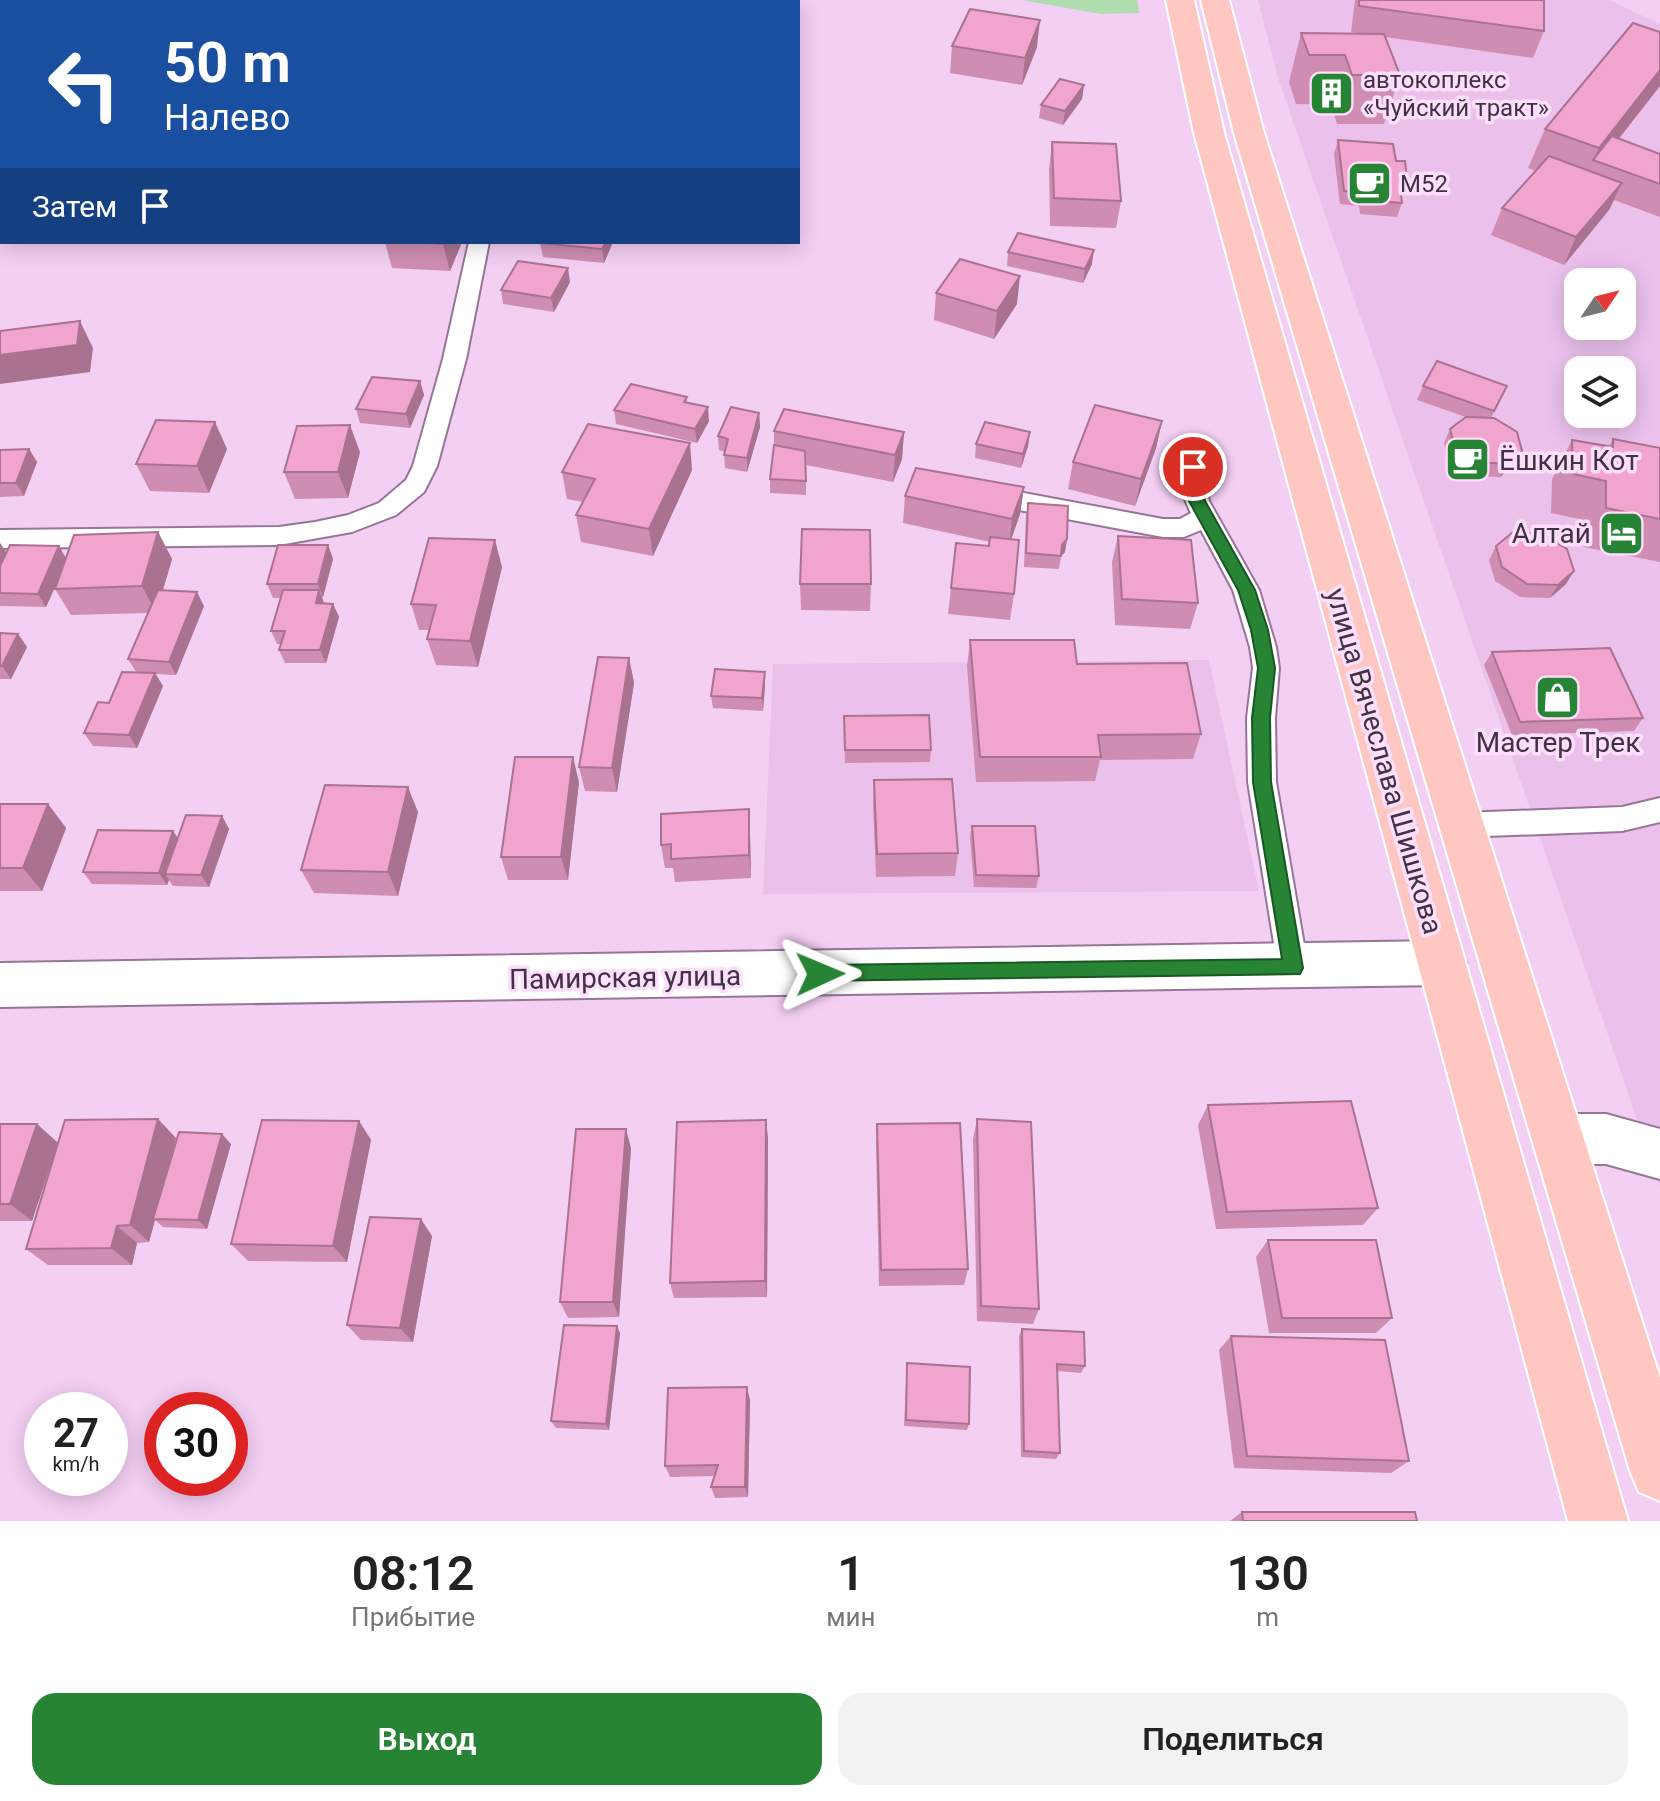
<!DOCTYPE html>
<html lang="ru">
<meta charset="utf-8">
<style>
:root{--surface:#fff;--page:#f2f2f2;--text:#222;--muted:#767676;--accent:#288435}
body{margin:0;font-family:Roboto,sans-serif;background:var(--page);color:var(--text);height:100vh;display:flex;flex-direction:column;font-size:30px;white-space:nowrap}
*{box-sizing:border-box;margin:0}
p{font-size:26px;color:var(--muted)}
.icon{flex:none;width:44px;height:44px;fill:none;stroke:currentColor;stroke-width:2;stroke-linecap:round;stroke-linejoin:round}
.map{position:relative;height:1521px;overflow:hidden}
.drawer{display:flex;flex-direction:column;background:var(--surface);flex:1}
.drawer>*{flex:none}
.guide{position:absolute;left:0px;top:0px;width:800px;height:244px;box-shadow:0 4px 20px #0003;background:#1a4fa0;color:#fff;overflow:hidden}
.needle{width:52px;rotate:55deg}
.controls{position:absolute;left:1564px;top:268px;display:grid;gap:16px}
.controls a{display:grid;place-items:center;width:72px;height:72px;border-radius:16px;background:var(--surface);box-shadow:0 4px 20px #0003;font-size:40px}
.speed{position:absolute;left:24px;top:1392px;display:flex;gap:16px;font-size:40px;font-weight:700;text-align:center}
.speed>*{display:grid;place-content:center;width:104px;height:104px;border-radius:50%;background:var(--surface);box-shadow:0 4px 20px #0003;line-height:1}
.speed small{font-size:20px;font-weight:400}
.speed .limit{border:12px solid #d22;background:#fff;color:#111}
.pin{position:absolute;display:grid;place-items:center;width:68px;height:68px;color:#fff;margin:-34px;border:4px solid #fff;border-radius:50%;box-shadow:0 2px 8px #0007}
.me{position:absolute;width:88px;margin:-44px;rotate:89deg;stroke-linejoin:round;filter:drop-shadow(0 0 6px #0008)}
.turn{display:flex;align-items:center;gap:28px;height:168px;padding:0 32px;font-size:36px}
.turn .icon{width:104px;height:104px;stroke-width:2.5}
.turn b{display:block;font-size:56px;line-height:68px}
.then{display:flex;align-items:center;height:76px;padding:0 32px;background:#0003;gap:16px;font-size:30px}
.eta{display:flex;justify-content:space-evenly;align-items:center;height:136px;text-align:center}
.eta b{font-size:48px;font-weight:600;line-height:56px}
.cta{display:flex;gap:16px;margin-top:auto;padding:16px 32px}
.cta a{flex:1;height:92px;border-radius:24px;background:var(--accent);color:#fff;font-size:32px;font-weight:600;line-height:92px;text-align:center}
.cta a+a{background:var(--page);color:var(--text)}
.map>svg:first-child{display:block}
.built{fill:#ebc1ec;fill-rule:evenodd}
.green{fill:#afddb0}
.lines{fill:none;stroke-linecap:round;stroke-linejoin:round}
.lane-casing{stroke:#967597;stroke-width:4}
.street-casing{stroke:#967597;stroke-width:4}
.primary-casing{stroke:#fff;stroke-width:4}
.lane{fill:#fff;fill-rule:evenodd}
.street{fill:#fff;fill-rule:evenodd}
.primary{fill:#ffc7c2;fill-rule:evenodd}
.wall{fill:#cf8db1}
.shaded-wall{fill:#a97390}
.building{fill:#f1a4ce;stroke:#a97390;stroke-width:2}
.route{fill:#288435;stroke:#1a5622;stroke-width:2}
.labels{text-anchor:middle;stroke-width:7;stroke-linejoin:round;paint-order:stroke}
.far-poi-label{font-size:24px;fill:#413241;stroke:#fddffd;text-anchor:start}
.poi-label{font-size:28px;fill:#413241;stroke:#fddffd;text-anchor:start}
.street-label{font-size:28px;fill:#413241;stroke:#fddffd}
</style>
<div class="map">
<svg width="1660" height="1521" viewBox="0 0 1660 1521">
<rect width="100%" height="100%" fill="#f4cff4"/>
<g class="built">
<path d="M1258 0H1609L1660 24V1186L1278 78ZM1578 282H1622V326H1578ZM1578 370H1622V414H1578Z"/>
<path d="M1209 660 1259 891 763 894 773 664Z"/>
</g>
<path class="green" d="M1022 0H1137L1139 13 1101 14Z"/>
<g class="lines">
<defs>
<g id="lane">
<path d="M76 0H94L96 2H78Z"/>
<rect x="509" y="0" width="18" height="2"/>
<path d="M469 242H489L466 359 437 466 424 492 396 515 352 532 279 545 0 548V530L279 527 315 522 348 515 379 503 406 480 413 466 443 359Z"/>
<path d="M1193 459 1201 461 1209 501 1259 590 1276 647 1279 668 1275 718 1276 782 1308 968 1304 978 1293 982 1282 978 1278 968 1248 782 1247 718 1253 668 1250 647 1233 590 1201 530 1184 537H1163L987 504 978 501 975 495 978 489 987 486 1163 519H1180L1191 513C1184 500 1176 475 1185 461Z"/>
<path d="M1660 798V822L1622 831 1461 837 1451 834 1447 825 1451 816 1461 813 1622 807Z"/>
</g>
<g id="street">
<path d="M1442 941 1459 948 1466 963 1459 978 1442 985 0 1007V963Z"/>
<path d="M1558 1114H1606L1660 1129V1179L1606 1164H1558L1540 1157 1532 1139 1540 1121Z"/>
</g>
<g id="primary">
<path d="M1166 0H1194L1224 133 1628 1521H1568L1194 133Z"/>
<path d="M1201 0H1229L1264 133 1660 1378V1501L1639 1492 1630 1471 1234 133Z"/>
</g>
</defs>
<use href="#lane" class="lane-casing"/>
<use href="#street" class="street-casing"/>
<use href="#primary" class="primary-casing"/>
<use href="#lane" class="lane"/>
<use href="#street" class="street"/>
<use href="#primary" class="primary"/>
</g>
<g class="wall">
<path d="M1355 0H1544V31L1533 58 1385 37 1400 75 1384 124H1337L1331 105 1296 104 1289 82 1301 33 1363 34 1351 32Z"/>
<path d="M952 46 1037 47 1022 85 950 73Z"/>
<path d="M1084 85 1082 99 1063 125 1039 118 1041 105Z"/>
<path d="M1660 86 1619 139 1660 154V217L1614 200 1609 210 1564 265 1491 235 1502 208 1536 171 1528 168 1545 129Z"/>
<path d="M1338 140 1396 161 1407 179 1402 193H1401L1402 203 1397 217 1360 214 1359 206 1340 204 1334 154Z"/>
<path d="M1052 142 1121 201 1116 228 1050 226 1049 169Z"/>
<path d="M385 242H462L450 271 392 268Z"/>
<path d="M613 242 604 263 543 257 540 243Z"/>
<path d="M1008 252 1092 264 1083 283 1007 266Z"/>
<path d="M570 282 554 312 503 304 501 290Z"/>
<path d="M936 293 1017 304 994 339 934 320Z"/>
<path d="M420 381 424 395 410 428 360 423 356 409Z"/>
<path d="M1423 386H1507L1491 418 1522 451 1515 464 1500 477 1472 476 1449 462 1444 443 1450 429 1466 417 1417 400Z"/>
<path d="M687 397V402L709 421 697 443 616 424 614 410Z"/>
<path d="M759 413 760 427 747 472 725 468 724 452 719 450 718 436Z"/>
<path d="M1162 421 1156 448 1135 506 1068 489 1073 462Z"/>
<path d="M774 431 904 432 902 459 893 482 806 465V495L770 493V479L774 445Z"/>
<path d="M1030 432 1028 446 1021 468 975 458 976 444Z"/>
<path d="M1613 439 1660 448V562L1584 547V520L1551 513 1552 479 1572 440 1609 446Z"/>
<path d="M29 449 37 462 24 496 0 497V450Z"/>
<path d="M227 449 209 493 150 491 136 464Z"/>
<path d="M360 452 348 498 295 499 284 472Z"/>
<path d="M692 470 653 556 581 542 576 515 583 502 567 499 562 472Z"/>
<path d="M1024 487 1020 514 1011 539 1014 594 1010 620 948 614 951 588 989 546 990 542 903 523 905 496Z"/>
<path d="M1028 503 1067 539 1065 552 1061 556 1059 569 1024 567 1026 516Z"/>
<path d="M158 532 172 559 163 590 204 606 176 675 155 674 163 686 137 748 93 746 84 733 136 672 128 659 148 613 71 615 55 589 56 585 46 607 0 606V543L6 552 66 557Z"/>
<path d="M1118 536 1198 603 1190 629 1115 625 1112 562Z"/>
<path d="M328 545 333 559 323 597H322L324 604H333L339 617 326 663H285L279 650 281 644H277L271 631 281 598H273L267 584Z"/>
<path d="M1496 546 1566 584 1550 598 1520 597 1495 581 1489 560Z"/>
<path d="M502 567 478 667 436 665 427 639 430 630H419L411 604Z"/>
<path d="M800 584H871L870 611 801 610Z"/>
<path d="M0 633 18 634 27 647 11 679H0Z"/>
<path d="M970 640 1077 664 1201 734 1193 759 1100 760 1095 781 976 782 967 666Z"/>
<path d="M1492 652 1643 718 1634 731 1512 735 1484 665Z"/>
<path d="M629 658 634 683 617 792 585 791 579 767Z"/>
<path d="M765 685 763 711 713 708 711 696Z"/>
<path d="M844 716 931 750 930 762 845 763Z"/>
<path d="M874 780 958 853 955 876 876 877 873 804Z"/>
<path d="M579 782 568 880H508L501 857Z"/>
<path d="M0 804H48L66 828 42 891H0Z"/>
<path d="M418 812 398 896 314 893 301 870Z"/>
<path d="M222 816 229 829 209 887 173 886 169 880 167 885 92 884 83 872 173 831 178 838Z"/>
<path d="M972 826 1039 876 1036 888 974 887 970 838Z"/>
<path d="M750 834 751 878 675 882 673 868H665L661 845Z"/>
<path d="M1208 1105 1378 1208 1363 1225 1216 1229 1198 1125Z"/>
<path d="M977 1119 1039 1309 1033 1324 977 1321 973 1139Z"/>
<path d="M766 1120 768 1139 767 1297 674 1298 670 1283Z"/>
<path d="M359 1121 371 1140 347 1262 248 1261 231 1244Z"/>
<path d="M0 1124H37L58 1143 176 1138 168 1169 231 1144 207 1229 163 1227 155 1220 149 1242 137 1243 132 1265H48L26 1249 53 1159 32 1221H0Z"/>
<path d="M877 1124 968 1269 964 1285 879 1286 876 1143Z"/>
<path d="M631 1148 619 1317 568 1318 560 1302Z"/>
<path d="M432 1236 413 1342 361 1340 347 1325Z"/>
<path d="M1268 1240 1392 1318 1376 1333H1269L1256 1257Z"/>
<path d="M1022 1329 1085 1366 1081 1373 1057 1371 1060 1453 1056 1459 1021 1457 1019 1336Z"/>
<path d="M620 1333 609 1430 556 1428 551 1421Z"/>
<path d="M1231 1336 1409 1461 1391 1473 1234 1468 1219 1350Z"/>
<path d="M907 1363 969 1424 967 1430 904 1426Z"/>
<path d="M750 1400 748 1497 715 1498 711 1487 715 1476 670 1477 665 1466Z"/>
<path d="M1242 1512 1417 1521H1230Z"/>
</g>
<g class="shaded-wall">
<path d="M0 0H15L16 2H2V21L0 22Z"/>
<path d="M1040 20 1037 47 1022 85 1025 58Z"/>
<path d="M1660 70V86L1600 162 1593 160 1599 148Z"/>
<path d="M1084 85 1082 99 1063 125 1065 111Z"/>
<path d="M1622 183 1609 210 1564 265 1576 237Z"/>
<path d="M444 242H462L450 271 443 244Z"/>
<path d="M606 242H613L604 263 602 249Z"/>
<path d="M1094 250 1092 264 1083 283 1085 269Z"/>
<path d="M568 268 570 282 554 312 551 298Z"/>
<path d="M1020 276 1017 304 994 339 997 311Z"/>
<path d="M80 321 93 348 90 372 0 384V355Z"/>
<path d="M420 381 424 395 410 428 406 414Z"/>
<path d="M708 407 709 421 697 443 695 429Z"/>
<path d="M759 413 760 427 747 472V458Z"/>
<path d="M1162 421 1156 448 1135 506 1141 479Z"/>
<path d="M215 422 227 449 209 493 197 466Z"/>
<path d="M350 425 360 452 348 498 338 472Z"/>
<path d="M904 432 902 459 893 482 895 455Z"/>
<path d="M1030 432 1028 446 1021 468 1023 454Z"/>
<path d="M690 443 692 470 653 556 649 529Z"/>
<path d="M29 449 37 462 24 496 16 483Z"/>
<path d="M1522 451 1515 464 1500 477 1506 464Z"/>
<path d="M1024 487 1020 514 1009 546 1012 519Z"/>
<path d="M158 532 172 559 156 613 142 586Z"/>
<path d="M1067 539 1065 552 1061 556 1062 545Z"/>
<path d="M495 540 502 567 478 667 470 641Z"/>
<path d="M0 543 10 558 0 580Z"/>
<path d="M328 545 333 559 323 597 318 584Z"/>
<path d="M59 546 67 560 46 607 38 594Z"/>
<path d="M1574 571 1566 584 1550 598 1558 585Z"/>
<path d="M319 590 324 603H316Z"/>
<path d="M197 592 204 606 176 675 169 662Z"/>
<path d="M333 604 339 617 326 663 320 650Z"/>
<path d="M18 634 27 647 11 679 2 666Z"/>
<path d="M629 658 634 683 617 792 612 768Z"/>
<path d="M765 672V685L763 711 762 698Z"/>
<path d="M155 673 163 686 137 748 129 735Z"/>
<path d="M573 757 579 782 568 880 561 857Z"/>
<path d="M408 787 418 812 398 896 388 872Z"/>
<path d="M48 804 66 828 42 891 23 868Z"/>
<path d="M749 809 750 834 751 878 749 855Z"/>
<path d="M222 816 229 829 209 887 201 875Z"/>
<path d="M173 831 181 843 165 874 169 880 167 885 159 873Z"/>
<path d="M158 1119 176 1138 155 1219H153L155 1220 149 1242 130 1225Z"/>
<path d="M766 1120 768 1139 767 1297 765 1281Z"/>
<path d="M359 1121 371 1140 347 1262 333 1246Z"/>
<path d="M37 1124 58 1143 32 1221 10 1204Z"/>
<path d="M626 1129 631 1148 619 1317 613 1302Z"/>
<path d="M222 1134 231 1144 207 1229 198 1220Z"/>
<path d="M421 1219 432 1236 413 1342 400 1328Z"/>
<path d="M117 1226 137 1243 132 1265 111 1248Z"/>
<path d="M617 1326 620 1333 609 1430 606 1424Z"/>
<path d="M747 1387 750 1400 748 1497 745 1487Z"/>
</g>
<g class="building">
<path d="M312 0H387L389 2H310L309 1Z"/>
<path d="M1359 0H1544V31L1359 6Z"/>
<path d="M970 9 1040 20 1025 58 952 46Z"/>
<path d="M1633 23 1660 32V70L1599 148 1545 129Z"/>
<path d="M1301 33 1384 34 1400 75H1352L1345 55H1309Z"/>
<path d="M1060 79 1084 85 1065 111 1041 105Z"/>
<path d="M1612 136 1660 154V184L1593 160Z"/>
<path d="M1338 140 1393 144 1396 161H1405L1407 179 1399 178 1402 203 1365 200 1364 192 1344 191Z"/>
<path d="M1052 142 1116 144 1121 201 1054 198Z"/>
<path d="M1549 156 1622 183 1576 237 1502 208Z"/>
<path d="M1018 233 1094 250 1085 269 1008 252Z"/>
<path d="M412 242H444L443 244Z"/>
<path d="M541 242H606L602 249 540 243Z"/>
<path d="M960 259 1020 276 997 311 936 293Z"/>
<path d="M518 261 568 268 551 298 501 290Z"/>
<path d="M80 321 77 345 0 355V331Z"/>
<path d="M1437 361 1507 386 1494 411 1423 386Z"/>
<path d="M372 377 420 381 406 414 356 409Z"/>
<path d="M631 384 687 397 684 402 708 407 695 429 614 410Z"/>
<path d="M1095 405 1162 421 1141 479 1073 462Z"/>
<path d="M731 407 759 413 747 458 724 455 728 439 718 436Z"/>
<path d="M784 409 904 432 895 455 774 431Z"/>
<path d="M1466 417 1494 418 1517 432 1522 451 1506 464 1479 462 1455 448 1450 429Z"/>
<path d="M156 420 215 422 197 466 136 464Z"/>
<path d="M985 422 1030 432 1023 454 976 444Z"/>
<path d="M588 424 690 443 649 529 576 515 595 479 562 472Z"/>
<path d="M350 425 338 472H284L297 426Z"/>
<path d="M1613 439 1660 448V519L1606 508V481L1573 474 1572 440 1613 447Z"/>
<path d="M774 445 805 451 806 481 770 479Z"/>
<path d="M29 449 16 483H0V450Z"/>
<path d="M916 468 1024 487 1012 519 905 496Z"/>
<path d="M1028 503 1068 506 1067 539 1062 545 1061 556 1026 553Z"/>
<path d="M802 529 870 530 871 584H800Z"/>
<path d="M158 532 142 586 55 589 74 535Z"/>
<path d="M1513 532 1542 534 1567 549 1574 571 1558 585 1527 584 1502 567 1496 546Z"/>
<path d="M1118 536 1191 540 1198 603 1122 599Z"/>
<path d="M990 537 1019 540 1014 594 951 588 956 543 989 546Z"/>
<path d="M429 538 495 540 470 641 427 639 436 605 411 604Z"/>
<path d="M10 545 59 546 38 594 0 593V566Z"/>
<path d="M278 545H328L318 584H267Z"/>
<path d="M158 590 197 592 169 662 128 659Z"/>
<path d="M283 590H319L316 603 333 604 320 650H279L285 631H271Z"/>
<path d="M0 633 18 634 2 666H0Z"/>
<path d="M970 640H1074L1077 664 1187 663 1201 734 1098 735 1101 757H980Z"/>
<path d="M1610 648 1643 718 1520 722 1492 652Z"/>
<path d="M598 657 629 658 612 768 579 767Z"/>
<path d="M715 669 765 672 762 698 711 696Z"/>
<path d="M122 672 155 673 129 735 84 733 98 702 109 703Z"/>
<path d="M929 715 931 750H845L844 716Z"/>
<path d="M515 757H573L561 857H501Z"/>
<path d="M952 779 958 853 877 854 874 780Z"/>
<path d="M325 785 408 787 388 872 301 870Z"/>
<path d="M0 804H48L23 868H0Z"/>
<path d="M749 809V855L671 859V844L661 845V814Z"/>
<path d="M186 815 222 816 201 875 165 874Z"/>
<path d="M972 826H1035L1039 876 976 875Z"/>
<path d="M98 830 173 831 159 873 83 872Z"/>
<path d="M1351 1101 1378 1208 1227 1212 1208 1105Z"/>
<path d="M158 1119 130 1225 117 1226 111 1248 26 1249 65 1120Z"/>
<path d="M977 1119 1031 1122 1039 1309 981 1306Z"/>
<path d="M262 1120 359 1121 333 1246 231 1244Z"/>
<path d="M766 1120 765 1281 670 1283 677 1122Z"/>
<path d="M960 1123 968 1269 881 1270 877 1124Z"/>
<path d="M0 1124H37L10 1204H0Z"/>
<path d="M576 1129H626L613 1302H560Z"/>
<path d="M179 1132 222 1134 198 1220 153 1219Z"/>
<path d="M370 1217 421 1219 400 1328 347 1325Z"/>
<path d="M1268 1240H1376L1392 1318H1282Z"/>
<path d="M564 1325 617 1326 606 1424 551 1421Z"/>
<path d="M1022 1329 1084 1332 1085 1366 1057 1364 1060 1453 1024 1451Z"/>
<path d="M1231 1336 1385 1340 1409 1461 1247 1456Z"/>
<path d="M907 1363 970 1367 969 1424 906 1420Z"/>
<path d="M747 1387 745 1487H711L718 1465 665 1466 668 1388Z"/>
<path d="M1242 1512H1415L1417 1521H1243Z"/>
</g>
<path class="route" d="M1193 462 1201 467 1205 501 1255 590 1268 630 1275 668 1270 718 1271 782 1303 968 1300 974 813 981 810 974 820 965 1282 959 1253 782 1252 718 1258 668 1251 630 1238 590 1189 501 1185 467Z"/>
<defs>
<symbol id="building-square" viewBox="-11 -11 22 22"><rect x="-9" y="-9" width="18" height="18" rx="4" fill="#288435" stroke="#fddffd"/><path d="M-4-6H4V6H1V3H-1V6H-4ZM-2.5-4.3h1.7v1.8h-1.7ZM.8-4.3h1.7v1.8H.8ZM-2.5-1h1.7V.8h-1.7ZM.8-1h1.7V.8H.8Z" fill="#fff"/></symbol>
<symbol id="cafe-square" viewBox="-11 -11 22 22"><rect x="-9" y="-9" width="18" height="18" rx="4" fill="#288435" stroke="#fddffd"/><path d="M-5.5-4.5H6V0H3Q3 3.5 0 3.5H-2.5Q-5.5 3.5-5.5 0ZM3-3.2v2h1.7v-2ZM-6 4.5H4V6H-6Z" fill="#fff"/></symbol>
<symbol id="hotel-square" viewBox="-11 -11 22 22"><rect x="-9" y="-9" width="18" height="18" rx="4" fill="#288435" stroke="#fddffd"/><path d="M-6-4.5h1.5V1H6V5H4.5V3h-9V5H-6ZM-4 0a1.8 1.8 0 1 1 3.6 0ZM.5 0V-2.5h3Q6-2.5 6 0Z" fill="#fff"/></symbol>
<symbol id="shop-square" viewBox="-11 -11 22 22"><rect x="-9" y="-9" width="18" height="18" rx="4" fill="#288435" stroke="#fddffd"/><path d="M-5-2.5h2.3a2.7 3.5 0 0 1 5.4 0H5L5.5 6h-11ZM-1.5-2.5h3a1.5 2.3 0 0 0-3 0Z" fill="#fff"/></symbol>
</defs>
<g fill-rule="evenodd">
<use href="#building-square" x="1306" y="68" width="51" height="51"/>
<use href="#cafe-square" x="1344" y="158" width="51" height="51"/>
<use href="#cafe-square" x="1442" y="434" width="51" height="51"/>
<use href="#hotel-square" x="1596" y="508" width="51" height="51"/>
<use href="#shop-square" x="1532" y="672" width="51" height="51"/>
</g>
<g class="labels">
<g class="far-poi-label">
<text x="1363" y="88">автокоплекс<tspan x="1363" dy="28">«Чуйский тракт»</tspan></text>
<text x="1400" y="192">М52</text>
</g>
<g class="poi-label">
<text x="1499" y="470">Ёшкин Кот</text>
<text x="1591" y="543" text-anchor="end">Алтай</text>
<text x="1558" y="752" text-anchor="middle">Мастер Трек</text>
</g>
<g class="street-label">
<text transform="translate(1385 761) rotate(74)" y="10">улица Вячеслава Шишкова</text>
<text transform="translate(625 977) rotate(-1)" y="10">Памирская улица</text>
</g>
</g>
</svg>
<div class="controls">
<a><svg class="needle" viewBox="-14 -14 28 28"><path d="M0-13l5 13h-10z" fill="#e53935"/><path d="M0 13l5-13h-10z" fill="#767676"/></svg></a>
<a><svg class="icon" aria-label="layers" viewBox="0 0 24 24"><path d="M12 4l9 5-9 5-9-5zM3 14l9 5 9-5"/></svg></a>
</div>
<div class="speed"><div>27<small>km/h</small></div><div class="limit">30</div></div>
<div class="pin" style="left:1193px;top:467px;background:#d93025"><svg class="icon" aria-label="arrive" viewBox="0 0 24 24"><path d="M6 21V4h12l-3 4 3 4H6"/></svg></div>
<svg class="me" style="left:820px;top:974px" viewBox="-20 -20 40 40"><path d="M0-17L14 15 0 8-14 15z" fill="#288435" stroke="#fff" stroke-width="4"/></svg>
<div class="guide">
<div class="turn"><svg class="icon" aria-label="left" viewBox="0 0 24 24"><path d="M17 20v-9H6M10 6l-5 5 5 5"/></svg><div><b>50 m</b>Налево</div></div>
<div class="then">Затем<svg class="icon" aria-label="arrive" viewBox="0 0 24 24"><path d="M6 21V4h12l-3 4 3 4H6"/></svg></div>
</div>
</div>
<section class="drawer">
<div class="eta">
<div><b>08:12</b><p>Прибытие</p></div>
<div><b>1</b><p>мин</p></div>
<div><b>130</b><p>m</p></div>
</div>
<div class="cta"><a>Выход</a><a>Поделиться</a></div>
</section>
